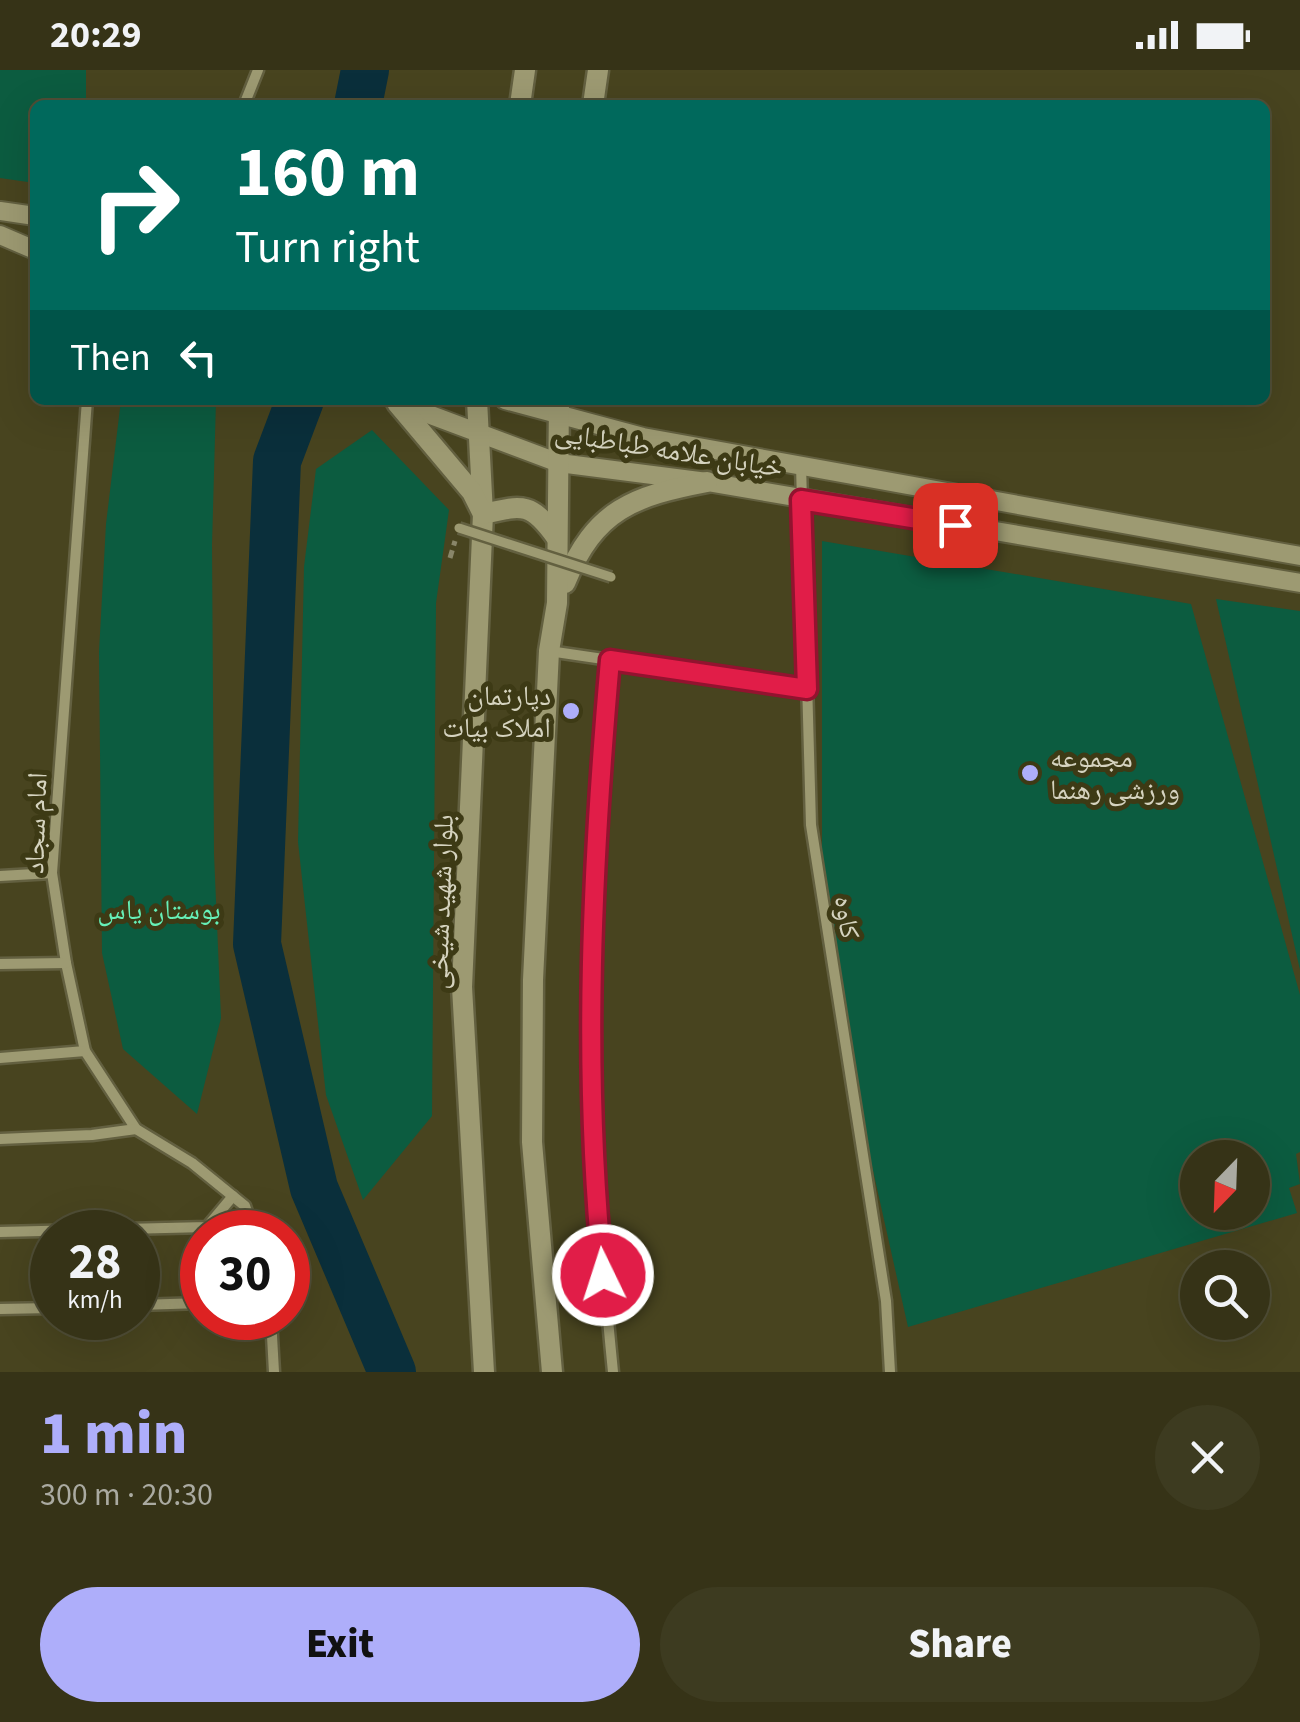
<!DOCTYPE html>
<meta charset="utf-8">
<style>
:root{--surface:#363317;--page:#3d3b20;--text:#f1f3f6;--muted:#aaaaa1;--line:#504e36;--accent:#aeaefa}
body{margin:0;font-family:"Source Sans 3","Noto Naskh Arabic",sans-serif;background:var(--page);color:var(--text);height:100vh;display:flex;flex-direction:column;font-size:38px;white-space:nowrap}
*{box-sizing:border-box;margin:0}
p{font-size:32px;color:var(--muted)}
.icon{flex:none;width:55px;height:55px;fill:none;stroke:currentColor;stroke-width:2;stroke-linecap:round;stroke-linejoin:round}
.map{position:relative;height:1302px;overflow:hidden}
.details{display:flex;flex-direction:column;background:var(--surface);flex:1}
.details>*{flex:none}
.banner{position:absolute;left:30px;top:30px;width:1240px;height:305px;border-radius:15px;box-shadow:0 10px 40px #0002,0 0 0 2px var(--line);background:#00695c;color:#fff;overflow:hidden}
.needle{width:65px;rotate:203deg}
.buttons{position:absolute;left:1180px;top:1070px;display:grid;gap:20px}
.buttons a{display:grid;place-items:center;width:90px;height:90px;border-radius:50%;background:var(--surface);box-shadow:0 10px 40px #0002,0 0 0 2px var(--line);font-size:50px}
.speed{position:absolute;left:30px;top:1140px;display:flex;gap:20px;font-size:50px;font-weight:700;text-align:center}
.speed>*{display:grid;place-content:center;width:130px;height:130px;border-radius:50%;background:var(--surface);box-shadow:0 10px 40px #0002,0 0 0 2px var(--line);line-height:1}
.speed small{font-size:25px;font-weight:400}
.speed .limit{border:15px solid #d22;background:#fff;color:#111}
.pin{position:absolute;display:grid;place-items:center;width:85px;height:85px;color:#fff;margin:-42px;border-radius:20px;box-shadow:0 5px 15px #0006}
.me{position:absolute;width:110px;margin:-55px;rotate:356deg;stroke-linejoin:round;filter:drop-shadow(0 0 8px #0008)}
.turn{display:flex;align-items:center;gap:35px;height:210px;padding:0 40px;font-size:45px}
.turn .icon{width:130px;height:130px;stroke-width:2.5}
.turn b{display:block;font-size:70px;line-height:85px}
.then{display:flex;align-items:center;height:95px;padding:0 40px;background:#0003;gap:20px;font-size:38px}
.round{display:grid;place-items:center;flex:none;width:105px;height:105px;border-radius:52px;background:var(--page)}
.headline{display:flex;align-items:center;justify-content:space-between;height:170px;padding:0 40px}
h1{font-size:60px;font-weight:800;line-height:75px;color:var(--accent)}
.primary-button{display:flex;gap:20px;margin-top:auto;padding:20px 40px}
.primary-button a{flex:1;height:115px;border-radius:60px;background:var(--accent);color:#111;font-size:40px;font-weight:800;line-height:115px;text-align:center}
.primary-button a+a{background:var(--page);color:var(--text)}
.status{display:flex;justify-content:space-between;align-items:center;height:70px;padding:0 50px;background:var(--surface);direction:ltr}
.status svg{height:28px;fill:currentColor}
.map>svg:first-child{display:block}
.green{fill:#0c5c40;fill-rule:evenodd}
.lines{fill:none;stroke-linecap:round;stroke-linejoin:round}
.river{stroke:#0a2f3b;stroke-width:48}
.minor-casing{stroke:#636040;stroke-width:15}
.tertiary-casing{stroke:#636040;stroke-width:22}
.secondary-casing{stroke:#636040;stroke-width:25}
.path{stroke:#898669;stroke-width:5;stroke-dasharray:8 5;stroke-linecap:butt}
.minor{stroke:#9d9a72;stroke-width:10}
.tertiary{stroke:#9d9a72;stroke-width:18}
.secondary{stroke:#9d9a72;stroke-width:20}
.pedestrian-bridge-casing{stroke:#636040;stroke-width:14;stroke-linecap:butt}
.pedestrian-bridge{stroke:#9d9a72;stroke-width:9}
.route-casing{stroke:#92132f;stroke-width:25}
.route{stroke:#e11d48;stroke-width:18}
.poi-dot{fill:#aeaefa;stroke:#3d3a15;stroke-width:4}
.labels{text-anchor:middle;stroke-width:10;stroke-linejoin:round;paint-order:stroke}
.street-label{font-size:28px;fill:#d5d3bf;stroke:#3d3a15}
.poi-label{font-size:28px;fill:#d5d3bf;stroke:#3d3a15;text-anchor:end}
.park-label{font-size:28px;fill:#66f0b8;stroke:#3d3a15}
</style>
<div class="status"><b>20:29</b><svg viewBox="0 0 49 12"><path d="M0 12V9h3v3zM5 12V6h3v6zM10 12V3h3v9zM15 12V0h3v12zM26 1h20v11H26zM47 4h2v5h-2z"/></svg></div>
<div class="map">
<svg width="1300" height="1302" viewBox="0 0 1300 1302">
<rect width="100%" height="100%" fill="#48441f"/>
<g class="green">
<path d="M0 0H86V35H35V113L0 108Z"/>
<path d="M121 330H216L212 475 214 784 221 948 197 1044 123 979 102 883 99 582 106 454Z"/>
<path d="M372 360 449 440 436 533 432 1046 363 1130 326 1025 298 772 304 497 316 399Z"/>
<path d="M822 471 1191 534 1300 925V1082L1296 1084 1300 1114 1289 1118 1297 1143 908 1257 822 872ZM1198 1088H1252V1142H1198Z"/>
<path d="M1216 529 1300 541V900Z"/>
</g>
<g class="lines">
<g class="river">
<path d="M358 35 365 0"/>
<path d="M300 330 277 391 257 874 314 1118 392 1302"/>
</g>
<defs>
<g id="minor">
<path d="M244 35 258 0"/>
<path d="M87 330 52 803 66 893 85 981 136 1059 192 1093 245 1136 254 1162"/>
<path d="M801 395 811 755 886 1231 890 1302"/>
<path d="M549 581 610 590C601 696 591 802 591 908 590 1040 600 1172 613 1302"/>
<path d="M610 590 807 619"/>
<path d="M0 806 52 803"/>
<path d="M0 894 66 893"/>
<path d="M0 988 85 981"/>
<path d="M0 1069 92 1065 136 1059"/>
<path d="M0 1162 207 1157 233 1126"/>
<path d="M138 1235 202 1233"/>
<path d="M0 1239 52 1238"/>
<path d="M271 1248 274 1302"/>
</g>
<g id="tertiary">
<path d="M0 141 35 146"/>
<path d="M0 165 35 180"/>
<path d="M505 330 643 367 1300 486"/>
<path d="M396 332 559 393 707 412 1300 513"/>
</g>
<g id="secondary">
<path d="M520 35 525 0"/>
<path d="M593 35 598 0"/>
<path d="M477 330 483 444 462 917 484 1302"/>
<path d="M397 333 472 422 483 444C523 435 531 432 556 467"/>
<path d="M565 513C595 439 634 426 707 412"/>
<path d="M552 1302 532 1072 533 910 549 581 557 533 559 330"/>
</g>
</defs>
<use href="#minor" class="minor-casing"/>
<use href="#tertiary" class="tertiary-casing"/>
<use href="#secondary" class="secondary-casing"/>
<path class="path" d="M450 488 455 471"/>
<use href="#minor" class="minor"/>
<use href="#tertiary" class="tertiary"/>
<use href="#secondary" class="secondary"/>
<defs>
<path id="pedestrian-bridge" d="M459 458 611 507"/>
</defs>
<use href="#pedestrian-bridge" class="pedestrian-bridge-casing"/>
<use href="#pedestrian-bridge" class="pedestrian-bridge"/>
</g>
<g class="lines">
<defs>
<path id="route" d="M603 1205C582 1001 592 794 610 590L807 619 801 430 955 455"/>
</defs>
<use href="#route" class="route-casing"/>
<use href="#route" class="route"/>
</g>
<g class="poi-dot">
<circle cx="571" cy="641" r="10"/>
<circle cx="1030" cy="703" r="10"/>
</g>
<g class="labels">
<g class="street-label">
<text transform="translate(669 379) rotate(9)" y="10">خیابان علامه طباطبایی</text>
<text transform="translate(35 753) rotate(-88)" y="10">امام سجاد</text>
<text transform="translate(440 832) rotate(-88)" y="10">بلوار شهید شیخی</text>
<text transform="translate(848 847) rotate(81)" y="10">کاوه</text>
</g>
<g class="poi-label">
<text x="551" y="635">دپارتمان<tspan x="551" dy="32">املاک بیات</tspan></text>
<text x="1050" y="697" text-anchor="start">مجموعه<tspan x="1050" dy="32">ورزشی رهنما</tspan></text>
</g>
<g class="park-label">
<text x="159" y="849">بوستان یاس</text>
</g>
</g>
</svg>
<div class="buttons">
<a><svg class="needle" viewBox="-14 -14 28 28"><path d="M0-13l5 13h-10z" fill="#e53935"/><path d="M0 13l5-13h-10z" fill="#aaaaa1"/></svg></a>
<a><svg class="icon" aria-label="search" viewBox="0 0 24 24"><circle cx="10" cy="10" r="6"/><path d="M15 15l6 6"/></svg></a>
</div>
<div class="speed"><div>28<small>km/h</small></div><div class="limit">30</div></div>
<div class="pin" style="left:955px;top:455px;background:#d93025"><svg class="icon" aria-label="arrive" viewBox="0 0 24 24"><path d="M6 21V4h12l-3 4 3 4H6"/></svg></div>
<svg class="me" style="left:603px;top:1205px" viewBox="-20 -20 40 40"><circle r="17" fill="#e11d48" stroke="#fff" stroke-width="3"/><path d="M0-11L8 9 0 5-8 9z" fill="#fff"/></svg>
<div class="banner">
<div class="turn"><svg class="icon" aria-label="right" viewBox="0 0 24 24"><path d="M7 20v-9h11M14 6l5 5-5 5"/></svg><div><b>160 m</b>Turn right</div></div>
<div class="then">Then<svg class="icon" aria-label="left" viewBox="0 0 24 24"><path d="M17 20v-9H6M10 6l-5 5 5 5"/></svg></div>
</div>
</div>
<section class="details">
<div class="headline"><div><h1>1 min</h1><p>300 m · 20:30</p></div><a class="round"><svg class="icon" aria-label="close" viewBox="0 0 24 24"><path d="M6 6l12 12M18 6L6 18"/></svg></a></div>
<div class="primary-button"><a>Exit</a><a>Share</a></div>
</section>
